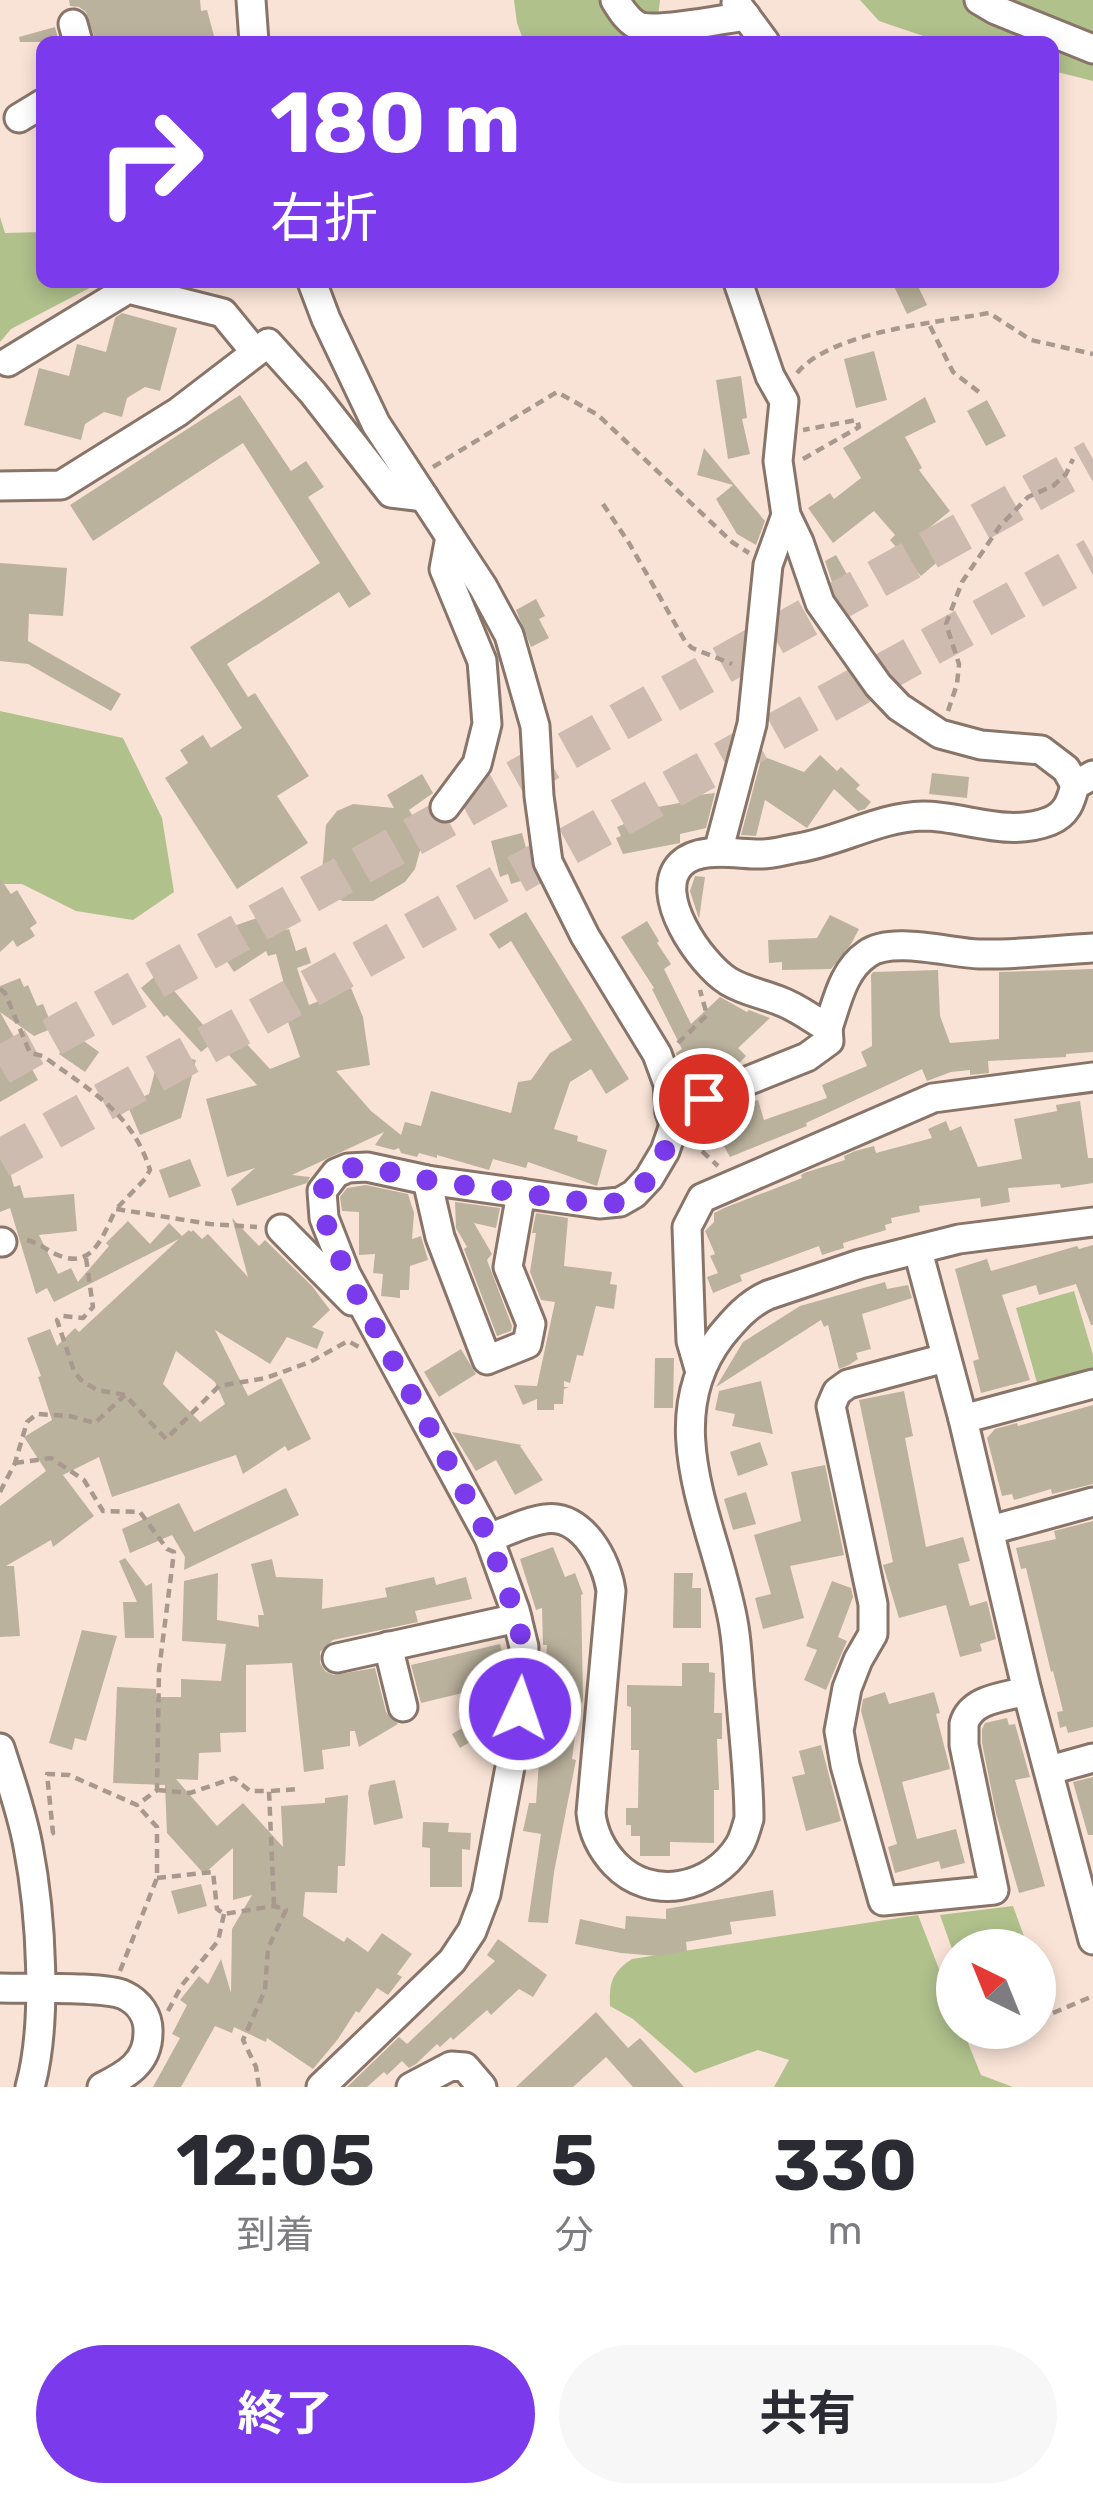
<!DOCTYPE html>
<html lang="ja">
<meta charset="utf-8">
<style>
:root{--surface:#fff;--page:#f7f7f7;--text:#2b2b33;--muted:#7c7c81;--accent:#7c3aed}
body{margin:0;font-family:Rubik,"Noto Sans JP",sans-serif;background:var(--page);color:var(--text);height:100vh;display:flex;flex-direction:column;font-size:45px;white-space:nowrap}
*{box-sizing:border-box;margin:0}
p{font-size:39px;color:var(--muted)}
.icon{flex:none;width:66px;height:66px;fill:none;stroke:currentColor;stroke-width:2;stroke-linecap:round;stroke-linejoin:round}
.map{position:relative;height:2087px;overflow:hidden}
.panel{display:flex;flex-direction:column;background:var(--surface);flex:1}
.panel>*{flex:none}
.top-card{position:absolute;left:36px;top:36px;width:1023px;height:252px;border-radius:18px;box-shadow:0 6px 18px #0003;background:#7c3aed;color:#fff;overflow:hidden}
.needle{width:78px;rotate:317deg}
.buttons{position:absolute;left:936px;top:1929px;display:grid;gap:24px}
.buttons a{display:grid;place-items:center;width:120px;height:120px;border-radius:50%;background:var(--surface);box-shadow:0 6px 18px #0003;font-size:60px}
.pin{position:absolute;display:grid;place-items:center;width:102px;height:102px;color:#fff;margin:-51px;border:6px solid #fff;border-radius:50%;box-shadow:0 3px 12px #0007}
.me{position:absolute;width:132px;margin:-66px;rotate:3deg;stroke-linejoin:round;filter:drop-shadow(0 0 9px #0008)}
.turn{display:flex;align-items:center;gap:42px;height:252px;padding:0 36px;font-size:54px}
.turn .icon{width:156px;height:156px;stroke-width:2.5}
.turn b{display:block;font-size:84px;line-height:102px}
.eta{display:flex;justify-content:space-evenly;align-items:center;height:204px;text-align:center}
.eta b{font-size:72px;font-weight:700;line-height:84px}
.primary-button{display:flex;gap:24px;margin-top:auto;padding:24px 36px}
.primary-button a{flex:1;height:138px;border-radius:72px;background:var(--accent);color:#fff;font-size:48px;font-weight:700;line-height:138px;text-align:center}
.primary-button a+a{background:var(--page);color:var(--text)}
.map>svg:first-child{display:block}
.green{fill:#b0c18c}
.building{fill:#bbb29d;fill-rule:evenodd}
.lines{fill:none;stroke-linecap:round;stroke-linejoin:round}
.highway-tunnel{stroke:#cebbb0;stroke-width:39;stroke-dasharray:39 20;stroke-linecap:butt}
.minor-casing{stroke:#887468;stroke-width:33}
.path{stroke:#a8988e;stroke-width:4.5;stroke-dasharray:9 6;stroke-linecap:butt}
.minor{stroke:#fff;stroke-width:27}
.route{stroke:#7c3aed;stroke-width:21;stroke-dasharray:0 37.8}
</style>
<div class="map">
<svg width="1093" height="2087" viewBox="0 0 1093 2087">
<rect width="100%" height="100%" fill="#f9e3d6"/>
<g class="green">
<path d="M514 0H660L655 42H524L517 23Z"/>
<path d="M860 0H1093V81L1053 71V42H941L879 21Z"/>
<path d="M0 217 5 233 42 232V282H101L11 329 0 342Z"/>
<path d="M0 711 123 738 162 818 174 892 133 920 76 911 22 884H0Z"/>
<path d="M1074 1291 1093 1355V1371L1038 1386 1016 1308Z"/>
<path d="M1013 1906 1029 1950H957V1963L940 1915Z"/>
<path d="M918 1915 957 2015V2028H962L981 2075 1013 2087H774L789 2060 758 2050 695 2073 633 2019 610 2006C609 1983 612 1972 632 1959Z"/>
</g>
<g class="building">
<path d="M69 0H200L201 11 207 10 214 36 191 42H96L86 12 79 7 70 6Z"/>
<path d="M55 27 59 42H20L19 37Z"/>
<path d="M892 282H916L927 305 907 314Z"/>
<path d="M122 313 177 328 160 391 145 387 127 398 122 417 104 412 85 424 81 440 24 425 39 368 69 376 77 344 106 352 115 318Z"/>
<path d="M874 351 887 400 856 408 844 359Z"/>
<path d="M741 376 747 418 742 419 750 454 728 459 716 380Z"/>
<path d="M240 395 291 471 306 461 324 487 308 497 371 594 349 608 339 592 227 664 248 697 255 693 309 776 277 796 308 843 237 889 165 778 188 763 180 750 203 735 211 748 242 728 190 647 320 563 243 443 93 541 70 505Z"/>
<path d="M925 397 936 422 905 437 922 468 919 470 950 511 929 528 949 552 921 576 890 540 895 535 874 511 833 543 808 508 830 493 834 499 861 478 843 448Z"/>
<path d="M987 400 1006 436 986 446 967 411Z"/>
<path d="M704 448 765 521 756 545 737 534 716 499 733 485 697 475Z"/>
<path d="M836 555 848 576 833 585 825 561Z"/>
<path d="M0 563 67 568 63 616 29 614 28 641 121 694 111 711 28 664 0 661Z"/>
<path d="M536 599 545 616 539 619 549 638 531 647 516 610Z"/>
<path d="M820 755 837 771 841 767 860 785 856 789 871 802 865 809 858 811 834 789 807 828 765 800 756 836 741 835 762 756 804 772Z"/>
<path d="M932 773 969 777 967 798 929 794Z"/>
<path d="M422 774 433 793 409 810 418 824 421 847 415 869 405 882 373 901H343L327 893 321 886 326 825 337 811 353 804 394 808 387 795Z"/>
<path d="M715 793 706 828 680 834V843L623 854 616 838 621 836 617 827 648 814 647 809 690 801V796Z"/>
<path d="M522 833 534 877 511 884 508 874 500 877 491 841Z"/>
<path d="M695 876 705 877 699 919 690 891Z"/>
<path d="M0 878 11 894 17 890 37 923 30 928 35 936 17 947 13 940 0 952Z"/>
<path d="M526 912 629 1079 606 1094 591 1069 570 1082 554 1129 578 1136 577 1141 607 1150 597 1186 528 1162 526 1168 493 1159 489 1170 437 1155V1158L419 1153 417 1157 401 1153 399 1148 394 1150 375 1145 384 1132 292 1175 310 1177 307 1183 237 1206 231 1189 255 1168 227 1177 206 1099 257 1085 227 1053 242 1039 270 1069 300 1057 285 1013 291 1010 276 954 268 956 266 951 234 972 209 934 231 921 234 926 265 915 268 920 278 915 285 930 289 929 296 951 306 947 311 963 297 968 309 1005 351 988 363 1017 370 1065 336 1071 371 1111 401 1135 405 1122 421 1126 431 1091 511 1113 518 1082 531 1080 550 1053 572 1040 511 941 499 949 489 934Z"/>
<path d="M830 915 859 929 851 944 831 969 782 970V962L769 963 768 940 817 938Z"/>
<path d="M647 921 659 941 657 943 671 964 664 969 691 1024 720 997 747 1012 749 1010 770 1018 738 1048 746 1056 735 1067 687 1086 676 1053 682 1049 652 989 654 988 621 937Z"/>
<path d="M1093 969V1052L1066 1054V1057L988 1061 989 1073 970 1075V1070L951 1072 927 1081 922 1069 806 1123 807 1126 730 1157 721 1141 711 1144 703 1119 758 1100 764 1120 827 1098 822 1085 867 1066 861 1052 872 1046 871 975 873 972 938 970 940 1016 950 1043 999 1039V972Z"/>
<path d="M159 973 216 1040 201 1052 167 1015 164 1017 141 988Z"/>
<path d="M20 978 24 987 28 985 37 1006 43 1004 53 1028 34 1036 0 1012V986Z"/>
<path d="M0 1012 38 1080 0 1102Z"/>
<path d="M74 1034 99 1052 85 1072 59 1054Z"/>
<path d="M160 1052 196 1060 181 1118 140 1135 127 1104 149 1094Z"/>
<path d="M1080 1101 1088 1158H1093V1183L1061 1188 1060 1184 1008 1188 1010 1202 981 1207 980 1198 919 1206 920 1212 891 1218 892 1223 885 1225 886 1230 843 1243 844 1248 822 1255 819 1246 740 1275 742 1281 713 1293 707 1277 718 1273 710 1256 715 1254 705 1231 714 1222V1213L724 1208 802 1178 801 1175 804 1173 845 1160 844 1156 855 1151 874 1146 876 1153 932 1138 928 1129 946 1121 950 1131 961 1126 978 1167 1022 1159 1014 1119 1057 1111 1056 1105Z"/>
<path d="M6 1157 14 1187 20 1185 24 1198 74 1194 77 1231 39 1235 58 1274 71 1268 78 1282 109 1246 106 1243 128 1221 150 1244 169 1223 182 1236 189 1230 191 1232 193 1230 202 1239 208 1234 248 1277 232 1218 259 1246 265 1240 312 1286 330 1310 312 1327 324 1332 317 1349 287 1337 270 1364 215 1330 248 1396 281 1378 311 1439 288 1451 285 1446 243 1474 236 1455 112 1497 99 1457 63 1475 94 1516 53 1547 51 1540 6 1566H14L20 1636 0 1637V1506L46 1471 24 1437 52 1420 38 1377 41 1376 27 1338 50 1329 57 1346 75 1328 79 1332 179 1239 54 1302 47 1288 36 1294 10 1208 0 1212V1158ZM176 1351 215 1382 225 1404 200 1422 163 1384Z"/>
<path d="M190 1159 201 1186 169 1198 159 1170Z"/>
<path d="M366 1185 408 1194 414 1213 412 1239 421 1236 428 1260 410 1266 409 1290H400V1298L381 1296 383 1274 373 1273 375 1254 359 1255V1212L342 1211 340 1197 347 1188Z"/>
<path d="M455 1202 500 1208 496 1228 474 1223 492 1254 487 1260 512 1326 511 1331 497 1336 464 1249 467 1247 456 1228Z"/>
<path d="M536 1213 568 1218 564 1266 612 1272 610 1284 617 1285 614 1309 596 1306 583 1356 577 1355 570 1383 564 1381V1387H569L564 1389 563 1404H554V1410H537V1399L523 1405 514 1385 537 1386 555 1302 541 1300 530 1272 536 1233H532Z"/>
<path d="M1093 1245V1325H1091L1076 1284 1039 1295 1036 1285 1002 1295 1030 1380 981 1393 973 1361 979 1359 955 1269 987 1259 991 1271 1077 1246 1079 1249Z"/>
<path d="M885 1282 887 1289 908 1285 912 1298 862 1314 871 1349 856 1353 858 1359 849 1365 839 1369 828 1325 824 1327 821 1320 716 1387 743 1342 800 1306Z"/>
<path d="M461 1349 476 1374 439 1397 424 1372Z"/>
<path d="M655 1358H674L673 1408H654Z"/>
<path d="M761 1381 773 1434 732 1426 735 1414 715 1410 719 1391Z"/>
<path d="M904 1391 913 1436 905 1438 926 1547 963 1537 970 1561 958 1564 970 1606 987 1601 996 1639 980 1644 982 1651 960 1657 946 1605 899 1618 883 1565 893 1562 859 1400Z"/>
<path d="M1093 1405V1484L1052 1494 1051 1489 1014 1500 1012 1494 1002 1496 987 1438 995 1429 1017 1423 1018 1426Z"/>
<path d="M452 1432 522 1445 520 1446 543 1480 515 1495 496 1460 476 1471Z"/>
<path d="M760 1442 768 1465 738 1476 730 1452Z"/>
<path d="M825 1465 844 1555 790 1566 804 1618 763 1629 755 1598 771 1594 754 1535 801 1521 791 1472Z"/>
<path d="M286 1488 299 1515 184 1570 185 1557 172 1535 130 1553 122 1529 179 1503 194 1532Z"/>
<path d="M746 1492 756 1524 733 1530 724 1499Z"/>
<path d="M1093 1521V1727L1068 1733 1066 1726 1060 1728 1057 1712 1063 1711 1053 1671 1051 1672 1026 1568 1021 1569 1016 1548 1056 1539 1054 1531Z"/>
<path d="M553 1547 565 1577 575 1573 583 1594 581 1595 583 1699 582 1704 580 1699 572 1759 576 1760 554 1872 548 1923 528 1922 541 1834 523 1831 529 1803H536L545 1679 562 1669 545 1673 547 1645H543L542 1608 536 1610 520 1559Z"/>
<path d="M125 1558 146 1586 152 1583 154 1638H125L123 1602H137L119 1561Z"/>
<path d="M272 1559 276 1577 323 1579 322 1609 387 1597 385 1588 434 1577 436 1585 466 1577 472 1599 415 1611 418 1622 333 1640 320 1652V1663L325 1671 333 1675 375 1668 386 1712 398 1724 359 1747 355 1731H350V1746L322 1750 324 1769 304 1772 292 1663 246 1665V1732L220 1733 221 1752 199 1753 198 1780 176 1779 217 1826 243 1803 283 1847 281 1806 325 1803V1798L348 1795 345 1866H338L337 1893 305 1892 303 1916 344 1942 347 1937 368 1952 382 1933 412 1954 397 1974 402 1977 388 1995 377 1988 359 2013 356 2011 338 2039 313 2069 267 2038 266 2042 234 2027 232 2033 215 2026 181 2087H153L180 2038 172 2034 187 2005 180 2000 199 1976 208 1984 221 1959 231 1993 232 1929 252 1895 233 1900V1848L204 1874 167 1833 165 1785 113 1783 117 1687 156 1689V1697H181V1679L221 1681 226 1644 182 1641 184 1581 218 1573 217 1620 259 1627 258 1615H264L251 1564Z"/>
<path d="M674 1573H693L692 1588H701V1628H673Z"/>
<path d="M832 1581 851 1588 853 1597 838 1637 847 1641 826 1690 804 1680 817 1650 806 1646Z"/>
<path d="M82 1630 117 1636 86 1741 75 1738 72 1750 49 1743Z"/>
<path d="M500 1644 505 1665 504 1683 421 1703 411 1665Z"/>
<path d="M682 1663H709V1672L715 1673 714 1713H722V1739H717L719 1790H714V1843L670 1842V1856H640V1836H631V1825H626V1808H638L639 1750H631V1707L627 1706V1685L682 1686Z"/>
<path d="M885 1692 889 1704 934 1692 940 1713 936 1714 950 1769 902 1782 917 1839 956 1829 965 1863 941 1869 939 1861 895 1873 888 1847 897 1844 861 1711 863 1699Z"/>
<path d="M490 1712 498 1725 460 1748 452 1734Z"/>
<path d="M1007 1718 1009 1725 1015 1724 1030 1777 1015 1780 1045 1886 1019 1893 996 1813 982 1743V1729L985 1723Z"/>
<path d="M821 1745 841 1821 806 1831 792 1777 805 1774 799 1751Z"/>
<path d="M1093 1777V1835H1088L1073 1782Z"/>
<path d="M395 1780 403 1818 374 1825 368 1793 370 1785Z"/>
<path d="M423 1822 449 1823 448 1832 471 1833 470 1850 462 1849V1887H430V1848L422 1847Z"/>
<path d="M201 1884 207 1906 178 1914 171 1891Z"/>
<path d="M773 1890 776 1916 730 1922 732 1934 686 1942 687 1951 658 1956 621 1953 575 1944 580 1919 625 1929 626 1916 666 1919V1909Z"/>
<path d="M498 1939 547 1975 533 1997 519 1989 491 2015 487 2010 453 2040 451 2037 440 2047 437 2044 416 2064 409 2068 402 2061 387 2075 384 2072 367 2087H347L399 2037 407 2044 495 1961 487 1955Z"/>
<path d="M596 2012 628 2048 640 2038 684 2087H633L606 2057 573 2087H516Z"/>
</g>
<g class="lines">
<g class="highway-tunnel">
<path d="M0 1066 1093 459"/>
<path d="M0 1159 1093 557"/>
</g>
<defs>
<g id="minor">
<path d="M251 0 254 42"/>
<path d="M615 0C621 10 629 23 641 27 662 32 723 19 746 16"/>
<path d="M979 0 996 10 1093 49"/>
<path d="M736 3 765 42"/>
<path d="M73 24 78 42"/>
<path d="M19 118 42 104"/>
<path d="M312 282 326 319 376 424 483 587 509 635 535 726 539 796 548 862 585 936 657 1054 668 1084 670 1112 674 1125 665 1151 649 1178 634 1194 620 1202 599 1204 427 1180 367 1167 348 1168 336 1173 322 1191 324 1218 346 1274 489 1538 515 1610 524 1647 521 1709 486 1894 472 1931 452 1961 321 2087"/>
<path d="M8 362 128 289 223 313 255 352"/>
<path d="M0 486 61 485 178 412 268 343 313 393 391 493 424 497"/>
<path d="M786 515 799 542 820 603 878 685 899 707 940 734 981 745 1041 750 1066 769 1075 785"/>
<path d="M445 807 477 764 487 724 482 661 444 569 450 537"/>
<path d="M718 852 752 724 768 565 786 515 778 461 784 401 770 376 738 282"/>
<path d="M828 1028C837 1002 843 970 867 954 891 936 950 953 979 954 1017 955 1055 950 1093 948"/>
<path d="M670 1112 807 1057 829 1041 828 1028C812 1019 797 1007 780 1001 763 994 744 991 728 981 701 964 651 894 681 864 700 845 739 855 762 854 774 854 786 850 798 848 841 841 879 817 923 816 965 816 1007 838 1050 821 1067 814 1071 801 1075 785L1093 775"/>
<path d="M427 1180 440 1237 487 1360 527 1344 531 1324 508 1267 521 1193"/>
<path d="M281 1229 352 1301"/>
<path d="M0 1242H2"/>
<path d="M918 1251 963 1419 1027 1691 1093 1940"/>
<path d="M945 1358 848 1384 837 1392 831 1406 873 1604V1634L858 1660 847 1688 839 1731 845 1765 883 1901 994 1890 964 1745C964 1744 964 1725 964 1724 971 1698 1006 1697 1027 1691"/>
<path d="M700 1372 691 1341 687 1227 702 1198 933 1098 1093 1077"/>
<path d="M963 1419 1093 1384"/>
<path d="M991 1530 1093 1502"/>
<path d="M489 1538C506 1532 527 1521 545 1519 582 1513 607 1561 611 1591L591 1813C593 1833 601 1849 615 1864 651 1902 712 1889 739 1846 744 1838 746 1828 749 1819 749 1779 744 1740 741 1700 738 1676 738 1651 734 1627 719 1531 652 1426 721 1336 735 1319 748 1304 768 1295L860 1264 959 1239 1093 1222"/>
<path d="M388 1646 403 1707"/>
<path d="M337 1658 517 1618"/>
<path d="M0 1748C10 1779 22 1813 28 1846 41 1913 48 2023 30 2087"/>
<path d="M1050 1770 1093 1758"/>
<path d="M0 1988C27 1989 104 1986 124 1995 139 2002 149 2016 148 2033 148 2063 126 2075 102 2087"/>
<path d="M411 2087 451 2066 465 2067 482 2087"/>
</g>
</defs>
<use href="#minor" class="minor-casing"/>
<g class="path">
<path d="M930 326 953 372 979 392"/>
<path d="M797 373C832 331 936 323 989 313L1031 340 1093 354"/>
<path d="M803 459 859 427 857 420 803 430"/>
<path d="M433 467 557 392 598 415 732 542 749 553"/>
<path d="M603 504 629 543 685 641 692 648 732 664"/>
<path d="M948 711 957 684 959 664 946 624 962 582 1000 526 1028 497 1053 486 1066 474 1073 459"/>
<path d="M0 989 5 993 30 1053 43 1056C89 1090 132 1112 150 1170L145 1179 118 1207"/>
<path d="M678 1043 707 1015 700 990"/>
<path d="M691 1141 718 1166"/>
<path d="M27 1240C40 1243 50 1253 63 1257 95 1267 104 1232 116 1209L210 1224 257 1227"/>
<path d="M86 1258 93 1307 83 1318 63 1316 57 1320 74 1371 81 1380 97 1390 125 1395 166 1439 219 1386 266 1378 310 1362 348 1341 359 1347"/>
<path d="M15 1463 51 1458 84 1480 103 1511 140 1512 167 1549 174 1552 159 1670 157 1790 137 1805 69 1775 47 1774 53 1833 47 1836"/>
<path d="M0 1492 15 1463 27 1422 37 1414 70 1416 95 1423 125 1395"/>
<path d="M157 1790 190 1793 234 1778 250 1791H269L274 1906"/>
<path d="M271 1791 298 1789"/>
<path d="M157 1878 213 1872 217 1909 224 1914 274 1906 286 1910 268 1948 265 1990 243 2040 256 2067 259 2087"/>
<path d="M120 1971 157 1878V1827L137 1805"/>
<path d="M168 2011 182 1985 218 1941 224 1914"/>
<path d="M1053 2013 1093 1996"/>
</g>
<use href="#minor" class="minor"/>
</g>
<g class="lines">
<path class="route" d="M520 1709 524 1648 514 1610 489 1538 346 1274 324 1218 322 1191 330 1178 337 1173 348 1168 367 1167 427 1180 599 1204C606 1203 613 1204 619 1202 647 1193 678 1140 670 1112L704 1099"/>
</g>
</svg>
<div class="buttons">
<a><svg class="needle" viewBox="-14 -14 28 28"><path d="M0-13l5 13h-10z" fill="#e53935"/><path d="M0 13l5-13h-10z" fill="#7c7c81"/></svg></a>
</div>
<div class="pin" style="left:704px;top:1099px;background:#d93025"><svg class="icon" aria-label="arrive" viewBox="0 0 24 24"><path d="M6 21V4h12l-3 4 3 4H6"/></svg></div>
<svg class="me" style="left:520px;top:1709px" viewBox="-20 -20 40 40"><circle r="17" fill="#7c3aed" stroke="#fff" stroke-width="3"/><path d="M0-11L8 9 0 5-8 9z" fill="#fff"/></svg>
<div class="top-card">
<div class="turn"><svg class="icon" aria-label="right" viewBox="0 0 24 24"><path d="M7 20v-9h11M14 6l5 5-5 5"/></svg><div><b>180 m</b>右折</div></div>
</div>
</div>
<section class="panel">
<div class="eta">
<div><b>12:05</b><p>到着</p></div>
<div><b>5</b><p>分</p></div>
<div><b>330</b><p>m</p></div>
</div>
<div class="primary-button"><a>終了</a><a>共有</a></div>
</section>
